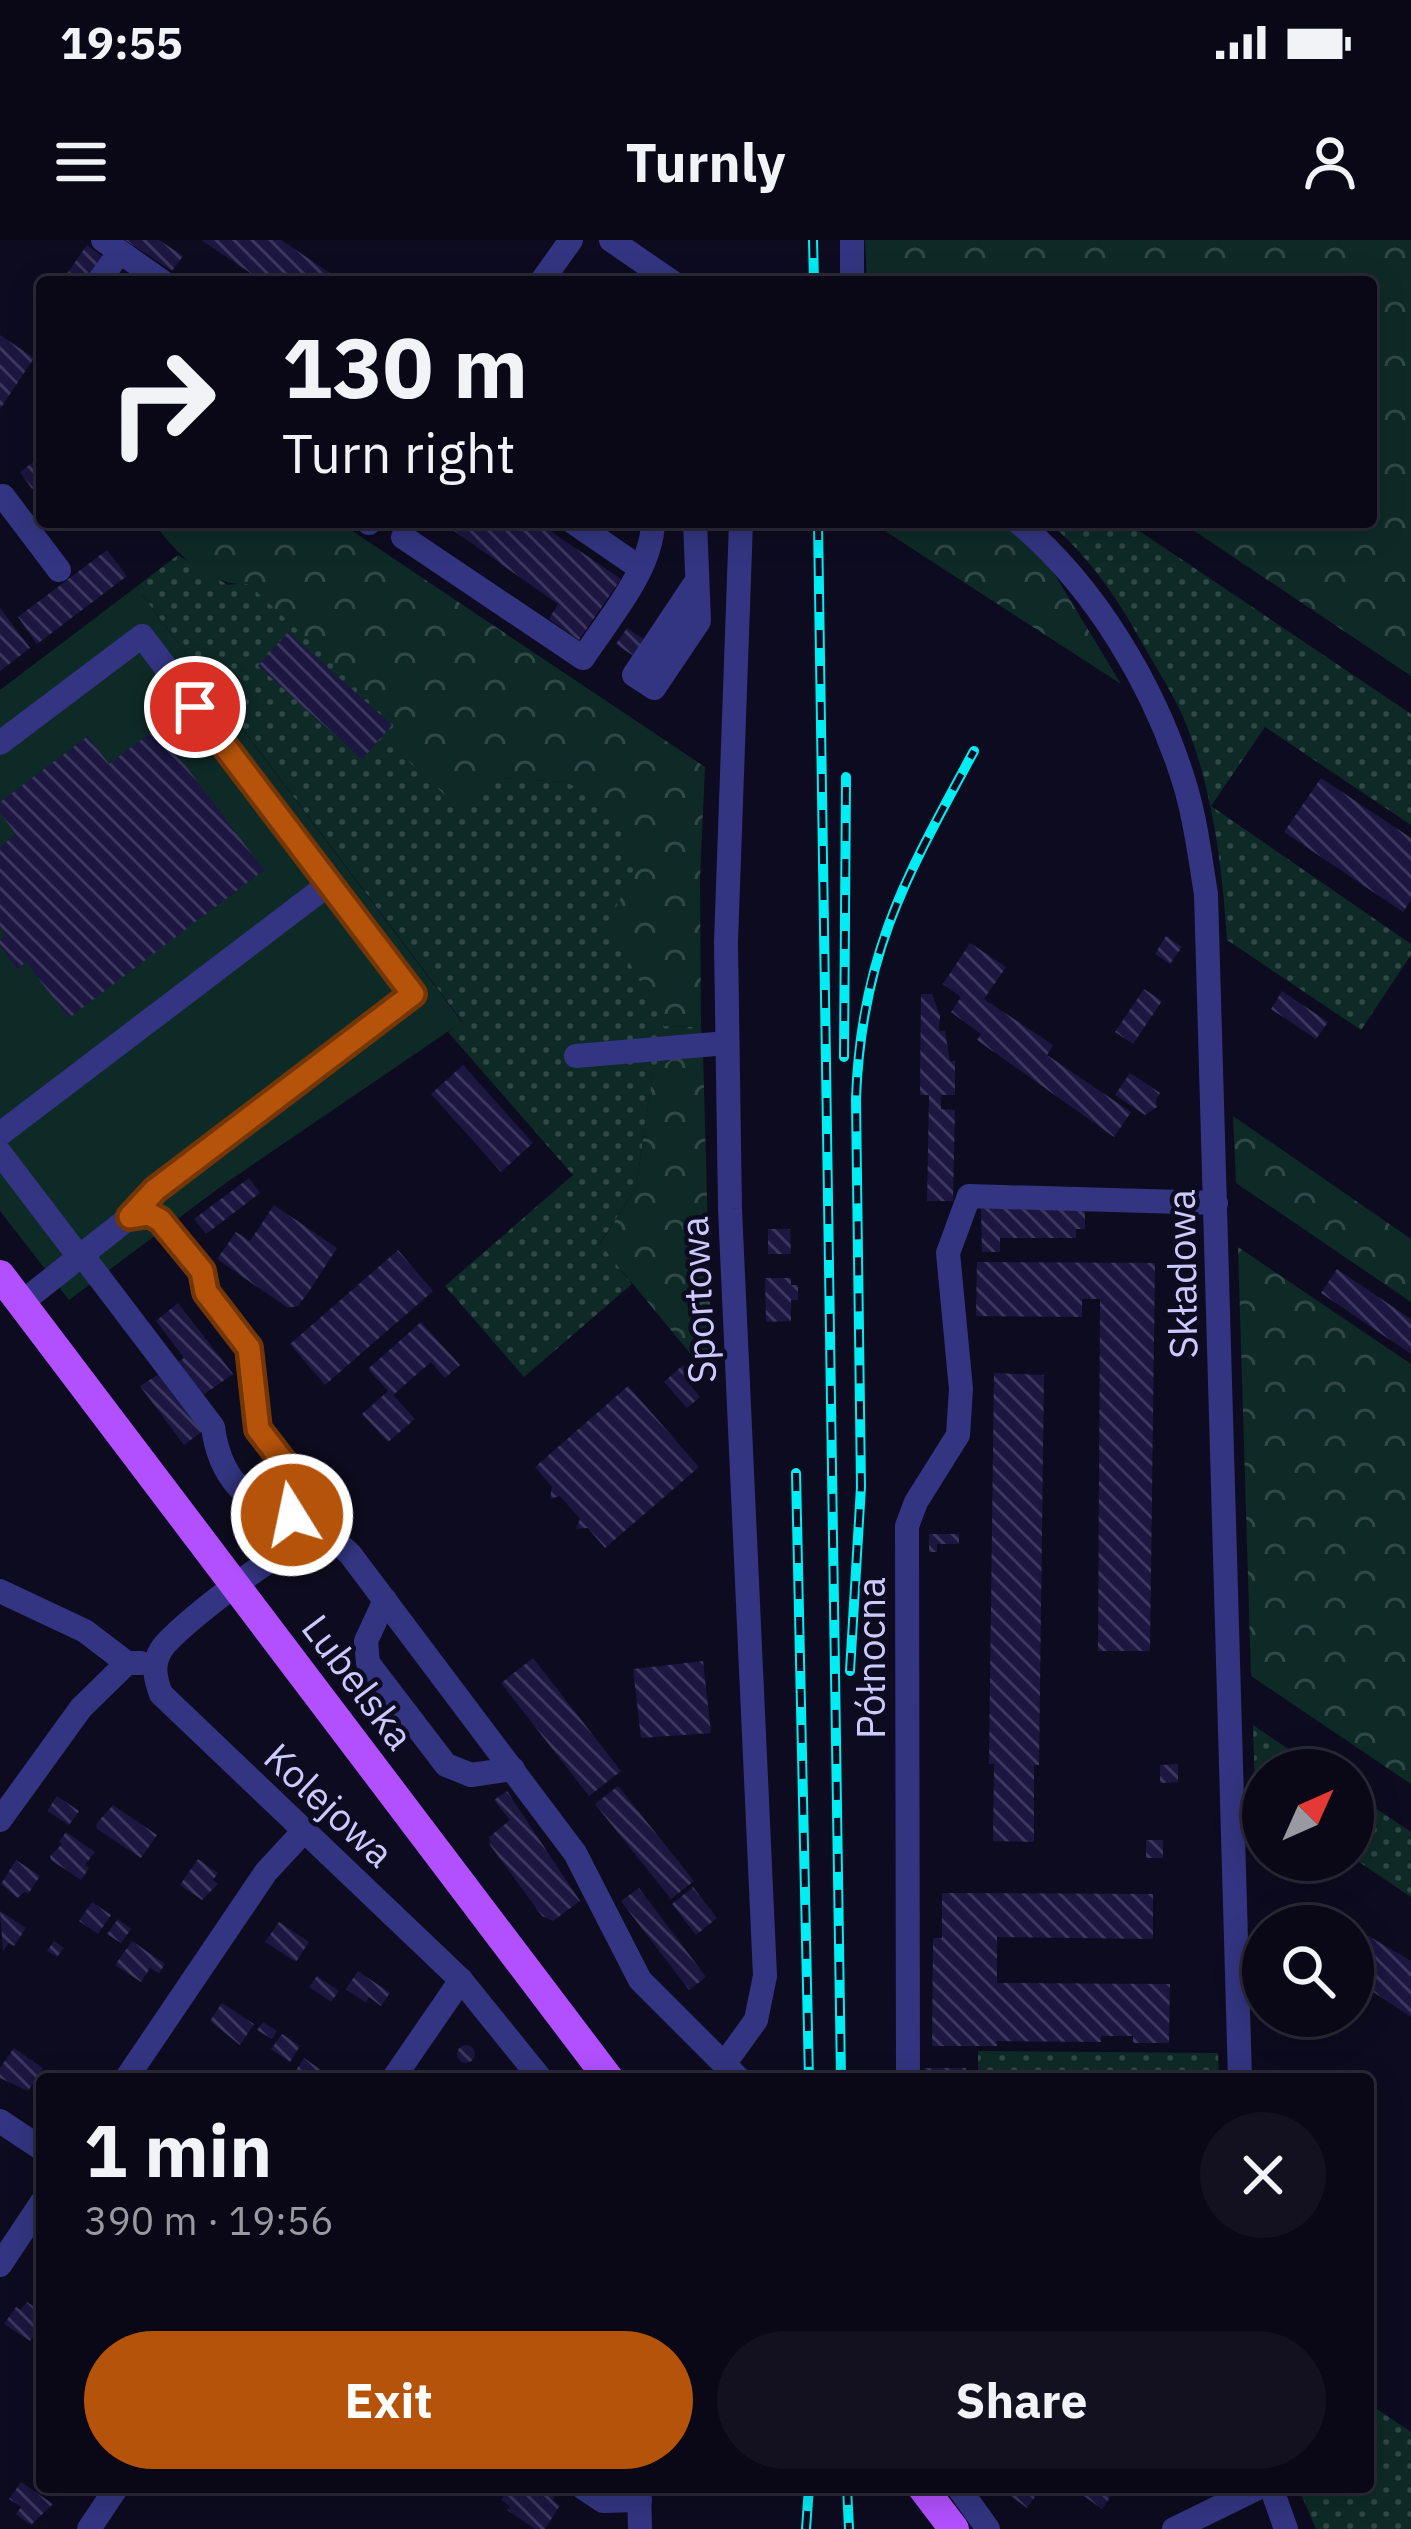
<!DOCTYPE html>
<meta charset="utf-8">
<style>
:root{--surface:#0a0817;--page:#131120;--text:#f1f3f6;--muted:#999aa1;--line:#2a2936;--accent:#b45309}
body{margin:0;font-family:"IBM Plex Sans",sans-serif;background:var(--page);color:var(--text);height:100vh;display:flex;flex-direction:column;font-size:45px;white-space:nowrap}
*{box-sizing:border-box;margin:0}
p{font-size:39px;color:var(--muted)}
.icon{flex:none;width:66px;height:66px;fill:none;stroke:currentColor;stroke-width:2;stroke-linecap:round;stroke-linejoin:round}
.map{position:relative;flex:1;overflow:hidden}
.side{position:absolute;left:36px;top:1833px;width:1338px;height:420px;display:flex;flex-direction:column;background:var(--surface);border-radius:12px;box-shadow:0 6px 30px #0003,0 0 0 3px var(--line)}
.side>*{flex:none}
.hud{position:absolute;left:36px;top:36px;width:1341px;height:252px;border-radius:12px;box-shadow:0 6px 30px #0003,0 0 0 3px var(--line);background:#0a0817;color:var(--text);overflow:hidden}
.needle{width:78px;rotate:45deg}
.tools{position:absolute;left:1242px;top:1509px;display:grid;gap:24px}
.tools a{display:grid;place-items:center;width:132px;height:132px;border-radius:50%;background:var(--surface);box-shadow:0 6px 30px #0003,0 0 0 3px var(--line);font-size:60px}
.pin{position:absolute;display:grid;place-items:center;width:102px;height:102px;color:#fff;margin:-51px;border:6px solid #fff;border-radius:50%;box-shadow:0 3px 12px #0007}
.me{position:absolute;width:132px;margin:-66px;rotate:350deg;stroke-linejoin:round;filter:drop-shadow(0 0 9px #0008)}
.turn{display:flex;align-items:center;gap:42px;height:252px;padding:0 48px;font-size:54px}
.turn .icon{width:156px;height:156px;stroke-width:2.5}
.turn b{display:block;font-size:84px;line-height:102px}
.round{display:grid;place-items:center;flex:none;width:126px;height:126px;border-radius:63px;background:var(--page)}
.overview{display:flex;align-items:center;justify-content:space-between;height:204px;padding:0 48px}
h1{font-size:72px;font-weight:700;line-height:90px}
.cta{display:flex;gap:24px;margin-top:auto;padding:24px 48px}
.cta a{flex:1;height:138px;border-radius:72px;background:var(--accent);color:#fff;font-size:48px;font-weight:700;line-height:138px;text-align:center}
.cta a+a{background:var(--page);color:var(--text)}
.status{display:flex;justify-content:space-between;align-items:center;height:84px;padding:0 60px;background:var(--surface);direction:ltr}
.status svg{height:33px;fill:currentColor}
header{display:flex;justify-content:space-between;align-items:center;height:156px;padding:0 48px;background:var(--surface);font-size:54px;font-weight:700}
.map>svg:first-child{display:block}
.grass{fill:url(#grass-dots)}
.forest{fill:url(#forest-crowns)}
.pitch{fill:#0e2a27}
.building{fill:url(#building-back-hatch)}
.lines{fill:none;stroke-linecap:round;stroke-linejoin:round}
.minor{stroke:#333582;stroke-width:24}
.major{stroke:#b250ff;stroke-width:30}
.rail-casing{stroke:#00edf4;stroke-width:10}
.rail{stroke:#0d0b1f;stroke-width:6;stroke-dasharray:18;stroke-linecap:butt}
.route-casing{stroke:#753606;stroke-width:30}
.route{stroke:#b45309;stroke-width:21}
.labels{text-anchor:middle;stroke-width:9;stroke-linejoin:round;paint-order:stroke}
.street-label{font-size:39px;fill:#ccc9ff;stroke:#0d0b1f}
</style>
<div class="status"><b>19:55</b><svg viewBox="0 0 49 12"><path d="M0 12V9h3v3zM5 12V6h3v6zM10 12V3h3v9zM15 12V0h3v12zM26 1h20v11H26zM47 4h2v5h-2z"/></svg></div>
<header><svg class="icon" aria-label="menu" viewBox="0 0 24 24"><path d="M4 6h16M4 12h16M4 18h16"/></svg>Turnly<svg class="icon" aria-label="person" viewBox="0 0 24 24"><circle cx="12" cy="8" r="4"/><path d="M4 21q1-7 8-7t8 7"/></svg></header>
<div class="map">
<svg width="1411" height="2289" viewBox="0 0 1411 2289">
<defs>
<pattern id="grass-dots" width="8" height="8" patternUnits="userSpaceOnUse" patternTransform="scale(3)"><rect width="8" height="8" fill="#0e2a27"/><path d="M2 2h.1M6 6h.1" fill="none" stroke="#304847" stroke-width="1.8" stroke-linecap="round"/></pattern>
<pattern id="forest-crowns" width="20" height="18" patternUnits="userSpaceOnUse" patternTransform="scale(3)"><rect width="20" height="18" fill="#0e2a27"/><path d="M2 6a3 3 0 1 1 6 0M12 15a3 3 0 1 1 6 0" fill="none" stroke="#304847"/></pattern>
<pattern id="building-back-hatch" width="6" height="6" patternUnits="userSpaceOnUse" patternTransform="scale(3)"><rect width="6" height="6" fill="#1c1641"/><path d="M-1 5l2 2M0 0l6 6M5-1l2 2" fill="none" stroke="#3c375e"/></pattern>
</defs>
<rect width="100%" height="100%" fill="#0d0b1f"/>
<g class="grass">
<path d="M1048 282H1126L1411 474V585L1265 487 1211 566 1411 704V715L1361 790 1227 700C1222 624 1212 542 1181 472 1169 447 1153 423 1140 399 1116 356 1086 313 1048 282Z"/>
<path d="M178 315 228 345 248 343 394 479 457 566 501 538 566 542 614 566 635 633 664 786 701 787 703 812 653 832 636 948 600 1003 632 1044 524 1137 445 1046 573 935 448 792 462 781 136 347Z"/>
<path d="M1253 1485 1319 1530H1263V1557L1255 1552Z"/>
<path d="M1353 1553 1411 1592V1657L1353 1618Z"/>
<path d="M978 1811 1218 1813 1219 1839H991L978 1831Z"/>
<path d="M1368 2163 1411 2192V2289H1316L1298 2247H1368Z"/>
</g>
<g class="forest">
<path d="M865 0H1411V436L1181 282H1371V42H867Z"/>
<path d="M153 282H339L705 527 700 639 701 787 665 786 607 683 635 633 613 566 566 542 501 538 458 567 393 507 394 479 248 344C207 346 176 313 153 282Z"/>
<path d="M885 282H1005L1044 317 1121 444 885 291Z"/>
<path d="M703 812 712 1140 600 1004 636 948 653 832 677 816Z"/>
<path d="M1233 876 1411 999V1062L1236 943Z"/>
<path d="M1238 1007 1411 1124V1544L1251 1436Z"/>
</g>
<path class="pitch" d="M136 347 462 782 223 945 69 1060 0 971V450Z"/>
<g class="building">
<path d="M125 0H159L183 16 172 31Z"/>
<path d="M201 0H281L330 33 324 42H264Z"/>
<path d="M87 5 102 16 84 42H61Z"/>
<path d="M0 95 34 118 0 169Z"/>
<path d="M42 216V241L32 249 20 232Z"/>
<path d="M441 282H537L621 339 579 400 549 379 558 364Z"/>
<path d="M107 310 127 336 37 404 18 377Z"/>
<path d="M0 368 30 408 0 431Z"/>
<path d="M627 388 649 403 638 419 616 404Z"/>
<path d="M288 392 392 485 362 519 258 426Z"/>
<path d="M157 488 264 630 69 778 26 722 17 729 0 706V699L6 695 0 687V607L16 594 0 573V562L88 496 109 524Z"/>
<path d="M1321 538 1411 598V660L1403 672 1284 592Z"/>
<path d="M1166 696 1182 707 1170 724 1155 714Z"/>
<path d="M970 703 1006 727 984 759 1053 805 1047 815 1131 872 1114 897 977 800 981 794 951 772 961 757 943 744Z"/>
<path d="M1144 749 1162 761 1133 804 1115 792Z"/>
<path d="M1282 751 1328 782 1316 799 1271 769Z"/>
<path d="M921 754H932L940 776 939 791H945L950 821H955V855H941V869L955 870 953 961H927L929 855H920Z"/>
<path d="M463 825 533 903 501 932 431 854Z"/>
<path d="M1130 833 1160 853 1156 860 1157 867 1145 875 1115 855Z"/>
<path d="M249 938 260 953 206 994 194 979Z"/>
<path d="M274 965 337 1008 308 1053 298 1066 288 1068 217 1019 236 992 250 1001Z"/>
<path d="M981 968 1085 970V989H1076V998H1000V1012H982Z"/>
<path d="M768 989H790L791 1014H768Z"/>
<path d="M398 1010 433 1051 325 1145 290 1104Z"/>
<path d="M977 1022 1155 1023 1150 1411H1098L1100 1059H1082V1077L976 1076Z"/>
<path d="M1337 1029 1411 1079V1114L1321 1053Z"/>
<path d="M765 1038H791V1045H798V1060H791V1081L766 1082Z"/>
<path d="M178 1063 233 1134 190 1164 208 1187 184 1205 140 1146 184 1118 156 1081Z"/>
<path d="M421 1082 460 1125 445 1138 431 1122 393 1155 415 1179 388 1202 362 1174 388 1151 368 1129Z"/>
<path d="M683 1125 692 1135 686 1140 700 1157 687 1168 664 1142Z"/>
<path d="M994 1133 1044 1135 1039 1525H1034V1602L993 1601 994 1524H989Z"/>
<path d="M628 1146 699 1227 605 1308 588 1288 576 1289 580 1279 560 1256 550 1259 552 1247 535 1227Z"/>
<path d="M929 1294H959V1304H937V1312H929Z"/>
<path d="M533 1418 621 1531 589 1556 501 1443Z"/>
<path d="M703 1421 711 1493 641 1498 633 1429Z"/>
<path d="M1178 1524V1542L1160 1543V1525Z"/>
<path d="M618 1546 694 1641 671 1659 595 1564Z"/>
<path d="M507 1551 580 1661 553 1681 542 1676 490 1605 489 1597 510 1580 494 1560Z"/>
<path d="M57 1556 79 1571 69 1585 47 1571Z"/>
<path d="M113 1565 157 1595 141 1618 97 1589 96 1584Z"/>
<path d="M66 1592 95 1612 85 1625 89 1628 81 1640 51 1620 50 1616 62 1604 59 1602Z"/>
<rect x="1146" y="1600" width="17" height="18"/>
<path d="M198 1619 218 1633 213 1640 218 1644 202 1660 180 1645Z"/>
<path d="M16 1620 40 1636 28 1654 25 1652 17 1658 1 1644Z"/>
<path d="M693 1647 717 1678 696 1695 672 1664Z"/>
<path d="M639 1648 706 1737 689 1750 621 1661Z"/>
<path d="M942 1653 1153 1654V1699L997 1697V1743L1170 1744 1169 1803H1133V1796H1101V1802L997 1801V1806H932L933 1698H942Z"/>
<path d="M92 1662 111 1675 98 1694 79 1681Z"/>
<path d="M0 1671 26 1688 14 1706 9 1703 3 1711Z"/>
<path d="M118 1679 131 1689 121 1703 107 1694Z"/>
<path d="M279 1682 309 1702 296 1722 265 1702Z"/>
<path d="M1365 1694 1411 1721V1777L1367 1748 1362 1755 1353 1748V1706Z"/>
<path d="M54 1701 64 1708 57 1717 47 1711Z"/>
<path d="M132 1701 165 1724 159 1733 150 1728 141 1742 115 1725Z"/>
<path d="M358 1731 390 1753 381 1766 369 1757 366 1763 346 1749Z"/>
<path d="M317 1736 339 1751 331 1762 309 1747Z"/>
<path d="M222 1763 254 1784 240 1805 210 1781Z"/>
<path d="M263 1782 277 1791 272 1799 257 1790Z"/>
<path d="M282 1794 300 1806 290 1822 271 1809Z"/>
<circle cx="466" cy="1814" r="9"/>
<path d="M14 1808 43 1828 28 1851 0 1838V1828Z"/>
<path d="M304 1818 334 1839H290Z"/>
<rect x="924" y="1828" width="42" height="11"/>
<path d="M27 2062 42 2072 37 2081 42 2084 30 2101 4 2084 16 2067 21 2070Z"/>
<path d="M21 2242 53 2264 31 2285 16 2274 21 2267 9 2259Z"/>
<path d="M518 2247 557 2249 553 2261 560 2265 545 2289H535L507 2270 510 2266 501 2260 508 2249 514 2254Z"/>
<path d="M998 2247H1020L1035 2257 1027 2268Z"/>
<path d="M1071 2247H1117L1102 2269Z"/>
</g>
<g class="lines">
<g class="minor">
<path d="M103 0 163 42"/>
<path d="M611 0 672 42"/>
<path d="M852 0V42"/>
<path d="M98 42 120 12"/>
<path d="M541 42 571 0"/>
<path d="M0 258 3 256 59 330"/>
<path d="M573 282 640 328"/>
<path d="M695 282 699 381 654 448 634 435 696 342"/>
<path d="M1018 282C1096 347 1156 449 1185 545 1196 581 1200 618 1206 654L1240 1839"/>
<path d="M369 283V282"/>
<path d="M403 297 583 418C609 378 652 330 653 282"/>
<path d="M0 503 142 396 413 754 155 950 130 977 21 1063"/>
<path d="M576 816 727 803"/>
<path d="M0 894 329 644"/>
<path d="M0 913 80 1018"/>
<path d="M130 977 149 974 161 980 202 1031 205 1052 249 1108 258 1189 298 1241 292 1275"/>
<path d="M83 1016 213 1187C219 1234 245 1266 292 1275L297 1287"/>
<path d="M0 1351 85 1391 127 1423H141"/>
<path d="M385 1360 366 1401 368 1423 446 1525 471 1535 513 1529"/>
<path d="M0 1580 81 1468 127 1423"/>
<path d="M725 1823 756 1780 765 1736 730 969 726 702 741 282"/>
<path d="M126 1839 266 1632 304 1591"/>
<path d="M393 1839 461 1740"/>
<path d="M541 1839 461 1740 161 1454C155 1438 152 1425 161 1410 173 1389 285 1304 309 1300 326 1296 338 1302 350 1314L575 1613 640 1740 739 1839"/>
<path d="M908 1839 907 1286 916 1262 958 1195 961 1149 948 1013 969 956 1216 963"/>
<path d="M0 1881 42 1909"/>
<path d="M0 2025 42 1962"/>
<path d="M582 2247 603 2261 640 2260"/>
<path d="M958 2247 988 2289"/>
<path d="M1271 2247 1286 2289"/>
<path d="M639 2249 640 2289"/>
<path d="M89 2289 117 2247"/>
<path d="M1174 2289 1260 2247"/>
</g>
<g class="major">
<path d="M0 1035 609 1839"/>
<path d="M922 2247 954 2289"/>
</g>
<defs>
<g id="rail">
<path d="M813 0 814 42"/>
<path d="M818 282 841 1839"/>
<path d="M844 817 846 537"/>
<path d="M796 1233 809 1839"/>
<path d="M850 1431 861 1247 856 859C861 713 907 635 974 511"/>
<path d="M847 2247 849 2289"/>
<path d="M806 2289 809 2247"/>
</g>
</defs>
<use href="#rail" class="rail-casing"/>
<use href="#rail" class="rail"/>
</g>
<g class="lines">
<defs>
<path id="route" d="M195 467 413 754 155 950 130 977 149 974 160 980 202 1031 206 1052 249 1108 258 1189 298 1241 292 1275"/>
</defs>
<use href="#route" class="route-casing"/>
<use href="#route" class="route"/>
</g>
<g class="labels">
<g class="street-label">
<text transform="translate(1182 1034) rotate(-91)" y="14">Składowa</text>
<text transform="translate(698 1060) rotate(-93)" y="14">Sportowa</text>
<text transform="translate(871 1418) rotate(-90)" y="14">Północna</text>
<text transform="translate(358 1442) rotate(53)" y="14">Lubelska</text>
<text transform="translate(329 1565) rotate(43)" y="14">Kolejowa</text>
</g>
</g>
</svg>
<div class="tools">
<a><svg class="needle" viewBox="-14 -14 28 28"><path d="M0-13l5 13h-10z" fill="#e53935"/><path d="M0 13l5-13h-10z" fill="#999aa1"/></svg></a>
<a><svg class="icon" aria-label="search" viewBox="0 0 24 24"><circle cx="10" cy="10" r="6"/><path d="M15 15l6 6"/></svg></a>
</div>
<div class="pin" style="left:195px;top:467px;background:#d93025"><svg class="icon" aria-label="arrive" viewBox="0 0 24 24"><path d="M6 21V4h12l-3 4 3 4H6"/></svg></div>
<svg class="me" style="left:292px;top:1275px" viewBox="-20 -20 40 40"><circle r="17" fill="#b45309" stroke="#fff" stroke-width="3"/><path d="M0-11L8 9 0 5-8 9z" fill="#fff"/></svg>
<div class="hud">
<div class="turn"><svg class="icon" aria-label="right" viewBox="0 0 24 24"><path d="M7 20v-9h11M14 6l5 5-5 5"/></svg><div><b>130 m</b>Turn right</div></div>
</div>
<section class="side">
<div class="overview"><div><h1>1 min</h1><p>390 m · 19:56</p></div><a class="round"><svg class="icon" aria-label="close" viewBox="0 0 24 24"><path d="M6 6l12 12M18 6L6 18"/></svg></a></div>
<div class="cta"><a>Exit</a><a>Share</a></div>
</section>
</div>
